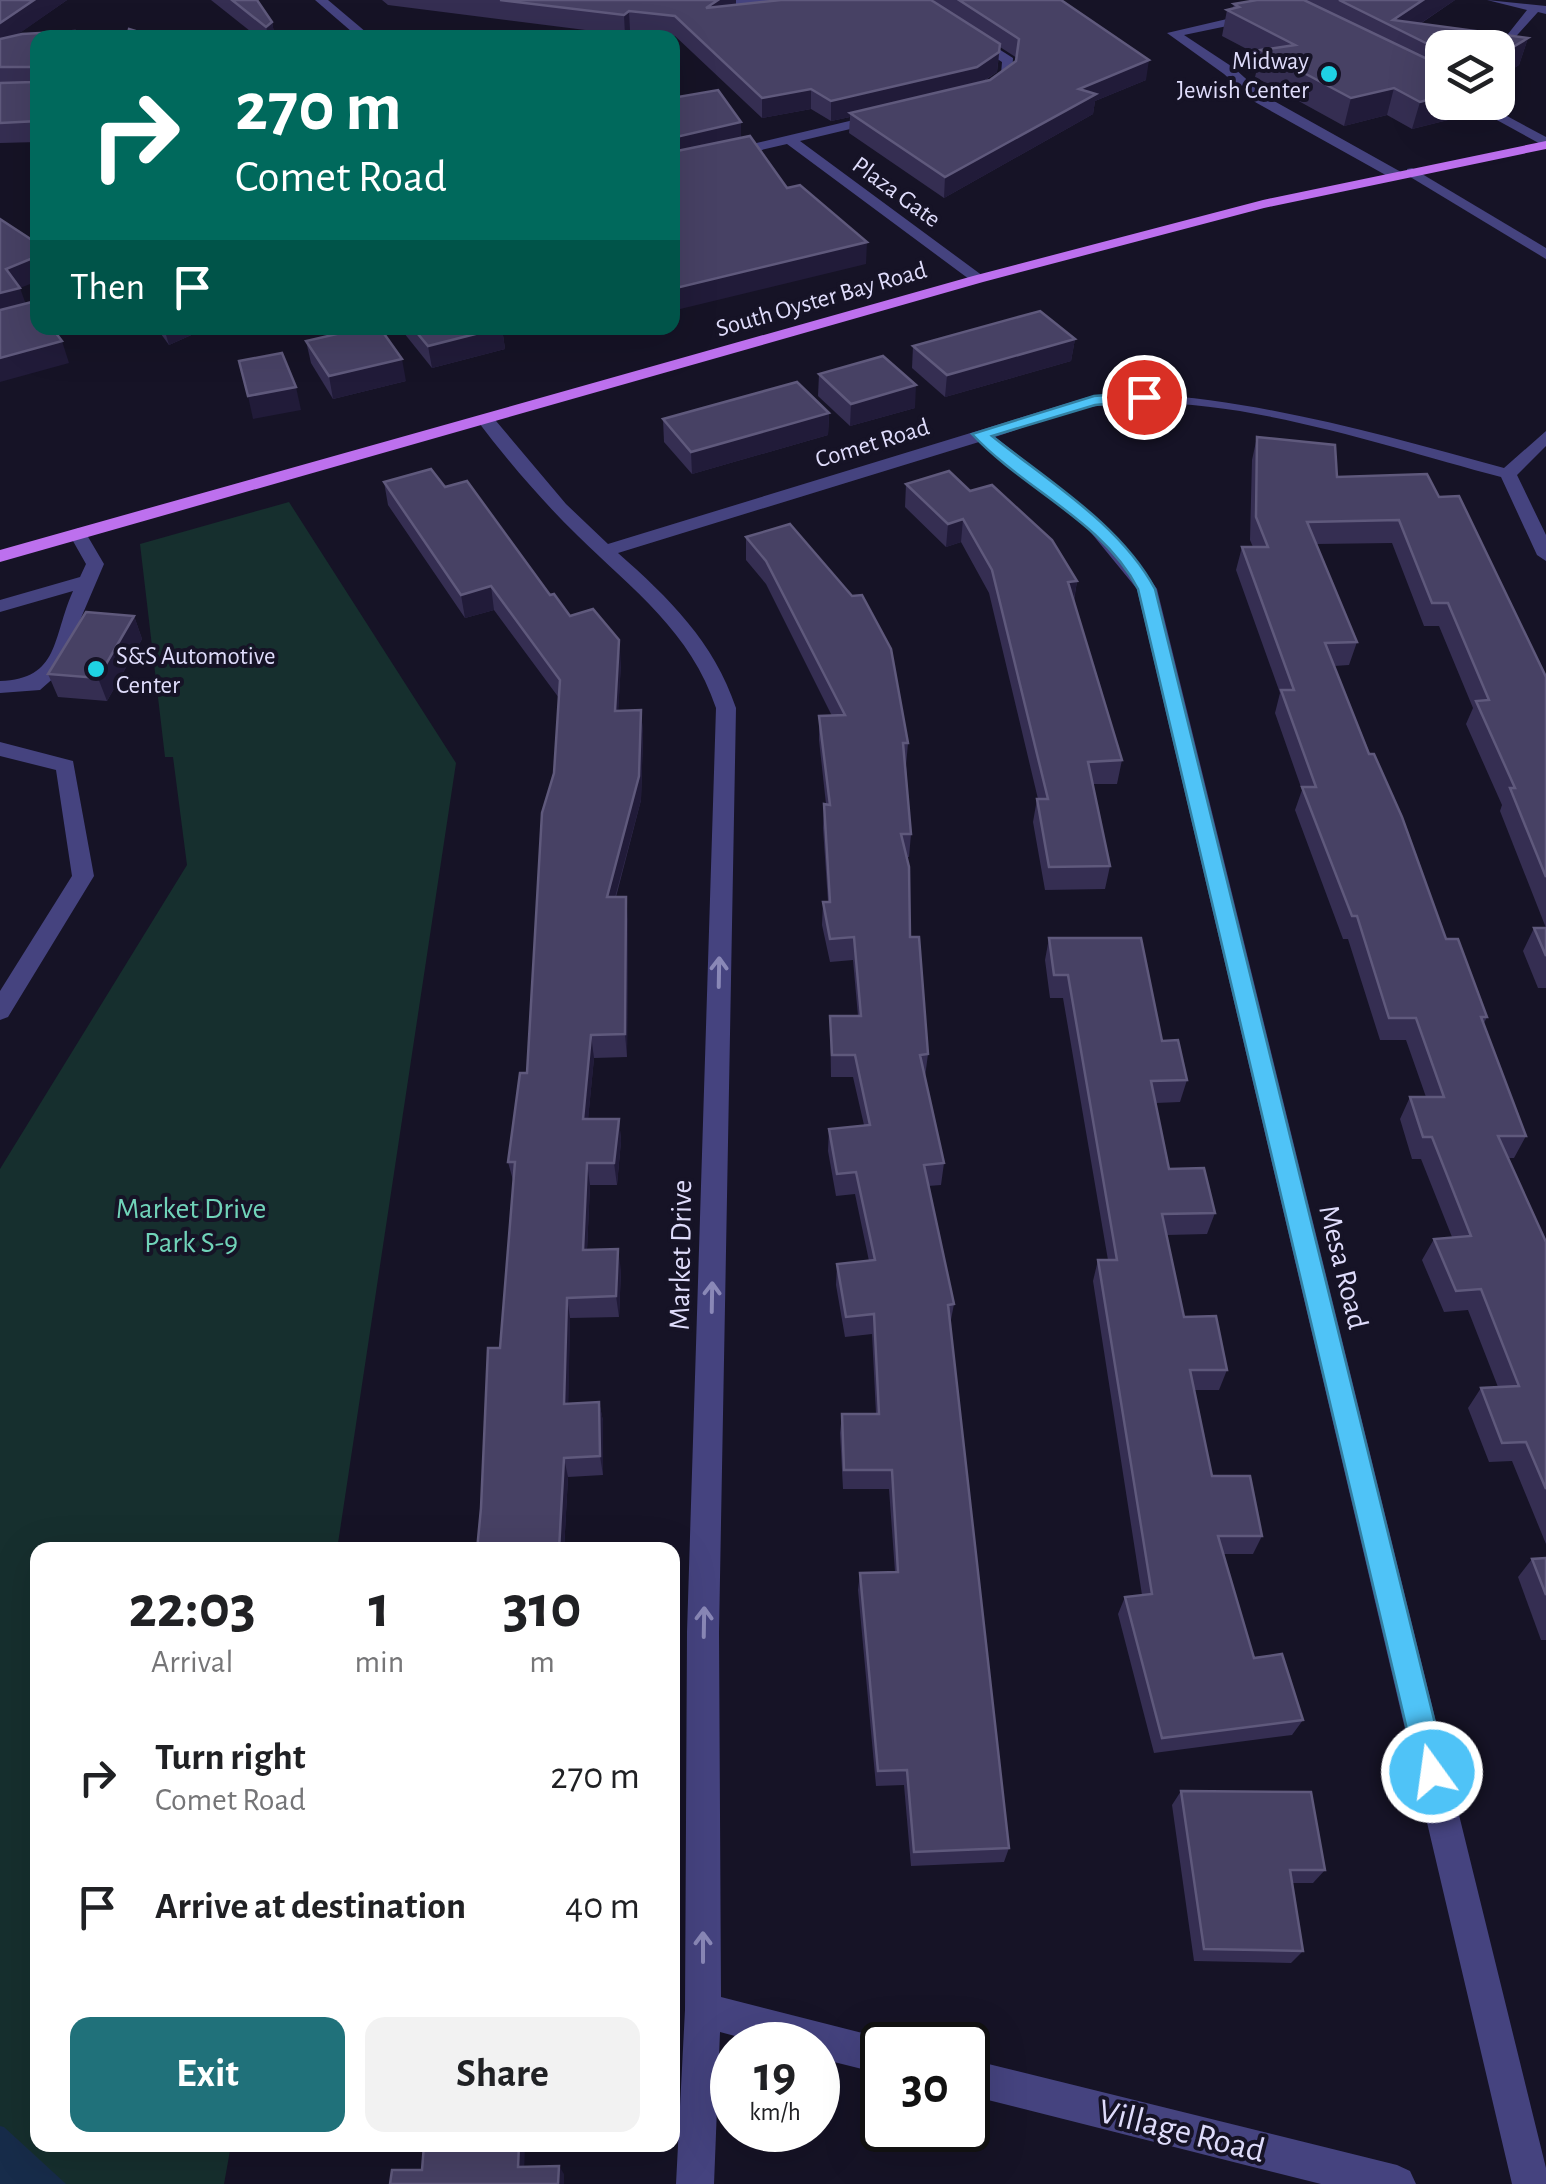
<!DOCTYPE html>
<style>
:root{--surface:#fff;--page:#f2f2f2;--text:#202124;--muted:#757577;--accent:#20717a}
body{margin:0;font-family:"Alegreya Sans",sans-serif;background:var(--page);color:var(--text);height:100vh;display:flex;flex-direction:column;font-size:38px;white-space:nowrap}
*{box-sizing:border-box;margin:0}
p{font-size:32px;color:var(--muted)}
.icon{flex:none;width:55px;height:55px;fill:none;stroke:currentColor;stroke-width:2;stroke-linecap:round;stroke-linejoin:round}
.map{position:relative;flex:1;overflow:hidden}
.side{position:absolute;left:30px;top:1542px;width:650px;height:610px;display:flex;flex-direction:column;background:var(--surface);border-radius:20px;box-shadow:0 10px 40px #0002}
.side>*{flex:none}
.top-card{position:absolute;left:30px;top:30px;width:650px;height:305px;border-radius:20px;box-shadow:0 10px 40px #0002;background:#00695c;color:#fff;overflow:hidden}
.buttons{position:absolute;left:1425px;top:30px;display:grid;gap:20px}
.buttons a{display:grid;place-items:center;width:90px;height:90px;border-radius:20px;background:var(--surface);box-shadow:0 10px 40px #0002;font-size:50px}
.speed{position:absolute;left:710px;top:2022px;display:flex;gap:20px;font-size:50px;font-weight:700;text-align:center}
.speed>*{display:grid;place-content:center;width:130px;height:130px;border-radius:50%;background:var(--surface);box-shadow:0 10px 40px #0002;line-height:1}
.speed small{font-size:25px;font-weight:400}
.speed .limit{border:5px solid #111;border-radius:15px;background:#fff;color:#111}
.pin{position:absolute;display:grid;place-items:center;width:85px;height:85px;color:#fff;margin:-42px;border:5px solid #fff;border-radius:50%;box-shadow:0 2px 10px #0007}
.me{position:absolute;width:110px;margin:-55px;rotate:346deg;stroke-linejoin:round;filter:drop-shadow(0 0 8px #0008)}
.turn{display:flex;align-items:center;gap:35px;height:210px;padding:0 40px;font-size:45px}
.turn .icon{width:130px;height:130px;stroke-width:2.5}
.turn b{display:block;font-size:70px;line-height:85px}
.then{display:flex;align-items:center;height:95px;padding:0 40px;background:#0003;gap:20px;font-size:38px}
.eta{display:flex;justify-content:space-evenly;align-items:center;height:170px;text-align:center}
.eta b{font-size:60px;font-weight:700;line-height:70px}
.action{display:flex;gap:20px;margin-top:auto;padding:20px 40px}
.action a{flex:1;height:115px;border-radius:20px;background:var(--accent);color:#fff;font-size:40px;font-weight:700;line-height:115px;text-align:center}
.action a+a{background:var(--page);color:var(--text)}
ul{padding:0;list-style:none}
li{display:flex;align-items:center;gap:30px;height:130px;padding:0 40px}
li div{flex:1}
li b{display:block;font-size:38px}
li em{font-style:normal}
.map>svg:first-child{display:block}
.green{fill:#162f2e}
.water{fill:#172c4a}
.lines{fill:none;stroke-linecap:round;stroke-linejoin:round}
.minor{fill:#45437f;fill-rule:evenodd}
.major{fill:#bd70ee;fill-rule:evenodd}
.wall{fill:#352e52;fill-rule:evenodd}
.shaded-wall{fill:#211b39}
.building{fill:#474164;stroke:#5f597c;stroke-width:2.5}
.oneway{stroke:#8a88b7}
.route{fill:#4fc3f7;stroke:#337fa1;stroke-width:2.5}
.poi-dot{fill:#1fd2e4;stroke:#161326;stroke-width:4}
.labels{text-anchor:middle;stroke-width:8;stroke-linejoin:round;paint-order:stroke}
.far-poi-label{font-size:25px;fill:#dfdcfb;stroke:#161326;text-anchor:end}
.far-street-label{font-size:25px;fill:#dfdcfb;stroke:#161326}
.park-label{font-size:30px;fill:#70d3b9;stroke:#161326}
.street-label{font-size:30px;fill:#dfdcfb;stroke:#161326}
.near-street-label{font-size:35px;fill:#dfdcfb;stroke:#161326}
</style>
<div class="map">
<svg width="1546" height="2184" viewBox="0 0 1546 2184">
<rect width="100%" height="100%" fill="#161326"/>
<path class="green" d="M289 502 456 763 337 1550H38V2145H231L224 2184H0V1169L187 865 173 757H165L140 544Z"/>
<path class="water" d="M0 2126 4 2127 66 2184H0Z"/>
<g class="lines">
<g class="minor">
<path d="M315 0H328L373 38H359Z"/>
<path d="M699 0H775L769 4H705Z"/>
<path d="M907 0H921L1013 58 1012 78 994 92H984V86L1001 74 1002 62Z"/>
<path d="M1487 0 1546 6V14L1538 12 1510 43 1504 39 1527 10Z"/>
<path d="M1257 12 1261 19 1184 35 1234 68 1265 96 1401 172V178H1391L1255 102 1224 74 1167 33Z"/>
<path d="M1464 102H1481L1546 137V147Z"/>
<path d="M883 113 888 114V120L800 141 983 276V282H973L787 144 672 171V163Z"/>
<path d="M1412 168 1546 248V259L1407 175V169Z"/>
<path d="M1147 394C1270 402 1386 436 1504 468L1546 431V446L1517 475 1546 535V561L1537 555 1501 477C1380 445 1222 389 1097 406 1063 411 1027 427 995 437 1054 484 1115 524 1157 589L1546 2168V2184H1512L1137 589 1088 529 979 442 618 553C669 598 714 642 736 708L719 1632 721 1997 882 2038 896 2045H882V2074L818 2058V2045H769L720 2032 714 2184H676L685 2010 687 1632 716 708C691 632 633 590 578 536 541 500 507 460 476 419L491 415 566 504 608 544 1088 397Z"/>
<path d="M78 528 84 530 104 564 78 625 65 668 40 690 0 693V681C60 679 52 638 73 591L0 612V600L80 577 86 564 69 534Z"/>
<path d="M0 742 73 761 94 876 8 1017 0 1020V991L72 876 56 770 0 756Z"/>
<path d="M968 2059 1397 2165 1410 2171 1416 2184H1321L968 2095Z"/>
</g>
<path class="major" d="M1546 141V149L1264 208 983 282 0 562V550L973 276 1263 200Z"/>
</g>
<g class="wall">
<path d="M0 0H67L15 36 74 31 76 38H38V142L0 143Z"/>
<path d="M211 0H257L272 22 275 38H259Z"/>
<path d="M382 0H736V5L933 2 934 0H1061L1146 80 1095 101 1093 114 944 198 849 133 850 117 831 121 811 109 762 118 675 36 630 30 625 35 388 5ZM1000 47 1017 58 1016 61 990 80 984 81 997 72Z"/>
<path d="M1257 0H1455L1420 24 1528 38 1519 65 1498 78V48H1442V102H1456L1452 119 1412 129 1387 115 1344 126 1255 77 1260 56 1222 36 1227 10 1233 8 1234 4Z"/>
<path d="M160 328H207L169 345 161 334Z"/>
<path d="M400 328H502L505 349 432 368Z"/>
<path d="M1075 339 1071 361 945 397 912 368 913 346Z"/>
<path d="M306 341 406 381 333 399 311 363Z"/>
<path d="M819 374 915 408 850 426 818 396Z"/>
<path d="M829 413 828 435 692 474 664 442 663 419Z"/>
<path d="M1257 437 1337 477 1439 497 1546 677V988H1538L1523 951 1534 928H1546L1500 811 1502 805 1466 724 1473 708 1439 626H1424L1392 543 1316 544 1357 642 1349 665 1334 666 1446 939 1487 1017 1484 1023 1526 1136 1514 1158H1508L1546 1242V1544L1512 1461 1489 1462 1468 1408 1481 1388 1498 1387 1468 1310 1444 1312 1422 1260 1434 1239 1452 1237 1421 1159H1412L1400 1119 1410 1097H1426L1406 1040H1380L1348 939H1343L1295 810 1302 790 1275 713 1280 693 1236 570 1242 547H1253L1250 540 1252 460Z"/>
<path d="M384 482 445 487 570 616 621 663 618 711 641 710 643 734 641 800 616 897 628 920 627 1057 594 1058 588 1119H619L621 1141 617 1185H590L587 1250 621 1270 619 1317 570 1318 568 1403 599 1402 603 1421V1475L568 1477 564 1550H477L500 1348 514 1184 508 1162 527 1073 554 773 559 698 494 610 465 618 388 505Z"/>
<path d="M906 484 970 491 1077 581 1074 601 1122 760 1117 784H1093L1110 866 1105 889 1045 890 1033 822 1037 799H1038L989 593 961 542 946 547 905 507Z"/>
<path d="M746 537 908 743 906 766 911 834 909 857H907L910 937 928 1054 925 1077 944 1163 941 1185 928 1186 954 1304 950 1325 1009 1848 1004 1862 911 1866 904 1785 876 1786 858 1590 860 1573 895 1572 889 1489H843L840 1433 842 1414H876L872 1334 845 1337 836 1285 837 1264 869 1261 855 1194 836 1196 828 1151 829 1129 864 1125 853 1077H831L830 1016H858L853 960 830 962 822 925 823 902H828L823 828 824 804H826L819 740V716H832L766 584 746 560Z"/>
<path d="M134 616 142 639 107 701 58 697 48 674Z"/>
<path d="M1049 938 1162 1041 1187 1080 1180 1102 1156 1103 1169 1169 1215 1213 1207 1234 1167 1235 1184 1317 1227 1370 1219 1390H1194L1212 1476 1262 1536 1253 1554H1223L1254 1658 1303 1720 1292 1735 1154 1753 1118 1614 1125 1597 1142 1595 1093 1281 1098 1260H1108L1063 998H1050L1045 960Z"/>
<path d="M1546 1558V1640H1541L1518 1577 1532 1559Z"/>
<path d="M1181 1791 1325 1870 1313 1883H1292L1303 1951 1291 1963 1194 1961 1172 1805Z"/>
</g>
<g class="shaded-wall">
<path d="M34 0H67L0 47V23Z"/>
<path d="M718 0H736V8H706Z"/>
<path d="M1423 0H1455L1406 33 1393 20Z"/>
<path d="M629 11 630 30 625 35 624 15Z"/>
<path d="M272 22 275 38H269L266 27Z"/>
<path d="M1528 38 1519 65 1498 78V56Z"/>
<path d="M999 52 997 72 975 86 850 113V117L831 121V101Z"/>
<path d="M1149 60 1146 80 1095 101 1093 114 944 198 945 177 1079 89Z"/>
<path d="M1394 88 1387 115 1344 126 1351 98Z"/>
<path d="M811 89V109L762 118V98Z"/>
<path d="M1442 96V102H1456L1452 119 1412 129 1420 102Z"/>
<path d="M741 122V143L672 159V138Z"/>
<path d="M867 242 866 264 672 311V289Z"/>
<path d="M38 256V281L20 288 28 310 0 317V293L6 269Z"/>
<path d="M164 328H207L169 345Z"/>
<path d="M499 328H502L505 349 432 368 428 346Z"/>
<path d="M1075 339 1071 361 945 397 947 375Z"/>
<path d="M62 341 69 363 0 382V358Z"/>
<path d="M402 359 406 381 333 399 329 376Z"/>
<path d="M916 385 915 408 850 426 851 404Z"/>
<path d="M296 387 301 410 253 419 248 396Z"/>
<path d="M829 413 828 435 692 474 691 452Z"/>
<path d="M963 519 961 542 946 547 948 524Z"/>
<path d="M1077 581 1073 604 1068 582Z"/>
<path d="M491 586 494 610 465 618 461 595Z"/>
<path d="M134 616 142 639 107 701 98 678Z"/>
<path d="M619 640 621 663 617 734 615 711Z"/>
<path d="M641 710 643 734 641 800 609 920 607 897Z"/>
<path d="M626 897 628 920 627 1057 625 1034Z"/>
<path d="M591 1035 594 1058 586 1141 583 1119Z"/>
<path d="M619 1119 621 1141 617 1185 614 1163Z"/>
<path d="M587 1163 590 1185 586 1271 583 1250Z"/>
<path d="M618 1249 621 1270 619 1317 616 1296Z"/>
<path d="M567 1298 570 1318 568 1423 564 1404Z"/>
<path d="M599 1402 603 1421V1475L600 1456Z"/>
<path d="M564 1458 568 1477 564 1550H559Z"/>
<path d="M519 2145H525L524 2175 518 2167Z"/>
<path d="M559 2166 564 2174V2184H558Z"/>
</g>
<g class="building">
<path d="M0 0H34L0 23Z"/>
<path d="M232 0H257L272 22 266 27Z"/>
<path d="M500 0H718L706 8 781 0H931L1000 44 999 52 977 67 831 101 811 89 762 98 675 16 629 11 624 15Z"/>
<path d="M959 0H1061L1149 60 1079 89 1096 94 945 177 850 113 990 80 1016 61 1019 39Z"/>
<path d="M1257 0H1304L1442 66V96L1420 102 1394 88 1351 98 1261 50 1295 45 1227 10 1239 7 1234 4Z"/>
<path d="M1339 0H1423L1393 20 1528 38 1498 56V48H1442V51Z"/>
<path d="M129 29 158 38H127Z"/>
<path d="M74 31 72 37 75 38H38V121L0 123V83L34 82 36 71 32 67H0V39L22 34Z"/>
<path d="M718 90 741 122 672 138V98Z"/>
<path d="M750 136 787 188 800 185 867 242 672 289V152Z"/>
<path d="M0 219 38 244V256L6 269 20 288 0 293Z"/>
<path d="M32 302 38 310V328H52L62 341 0 358V310Z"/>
<path d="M1040 311 1075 339 947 375 913 346Z"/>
<path d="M363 328H380L402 359 329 376 306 341Z"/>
<path d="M413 328H499L428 346Z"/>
<path d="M282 353 296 387 248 396 239 361Z"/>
<path d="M883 356 916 385 851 404 819 374Z"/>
<path d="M797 382 829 413 691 452 663 419Z"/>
<path d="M1257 437 1335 445 1337 477 1427 474 1439 497 1459 496 1546 677V877L1510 788H1515L1476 701 1489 700 1448 603H1432L1399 520 1307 522 1357 642 1325 643 1369 754H1374L1402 817 1446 939H1458L1487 1017H1481L1526 1136H1498L1546 1242V1489L1526 1442 1502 1443 1481 1388 1519 1386 1481 1289 1456 1291 1434 1239 1471 1236 1432 1137H1423L1410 1097H1444L1416 1018H1389L1357 916H1352L1302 787H1316L1281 690H1294L1242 547H1268L1256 517Z"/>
<path d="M431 469 445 487 467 481 550 595 554 594 570 616 593 609 619 640 615 711 641 710 639 776 607 897H626L625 1034 591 1035 583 1119H619L614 1163H587L583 1250 618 1249 616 1296 567 1298 564 1404 599 1402 600 1456 564 1458 559 1550H477L481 1508 488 1348H500L515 1162H508L520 1073H527L542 813 554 773 560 680 491 586 461 595 384 482Z"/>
<path d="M949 471 970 491 992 485 1052 540 1077 581 1068 582 1122 760 1088 762 1110 866 1049 867 1037 799H1048L992 570 963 519 948 524 906 484Z"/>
<path d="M790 524 852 596 862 595 891 649 908 743H903L911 834H901L909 867 910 937H919L928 1054 920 1055 944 1163 924 1165 954 1304 948 1305 1009 1848 914 1852 907 1770 878 1771 860 1573 898 1572 892 1470H844L842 1414H879L874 1314 846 1317 837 1264 875 1260 856 1172 837 1174 829 1129 870 1125 855 1055H832L830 1016H861L854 937 830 939 823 902H830L824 804 830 805 819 716 845 715 766 561 746 537Z"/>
<path d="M86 612 134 616 98 678 48 674Z"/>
<path d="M1534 928H1546V956Z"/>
<path d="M1049 938H1141L1162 1041 1178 1040 1187 1080 1151 1081 1169 1169 1204 1168 1215 1213 1162 1214 1184 1317 1216 1316 1227 1370H1190L1212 1476H1250L1262 1536H1218L1254 1658 1282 1654 1303 1720 1162 1738 1125 1597 1152 1594 1098 1260H1117L1068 975H1054Z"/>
<path d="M1546 1558V1595L1532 1559Z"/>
<path d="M1181 1791 1311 1792 1325 1870H1290L1303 1951 1204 1949Z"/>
<path d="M424 2145H519L518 2167 559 2166 558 2184H390L392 2170H422Z"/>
</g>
<defs><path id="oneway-shaft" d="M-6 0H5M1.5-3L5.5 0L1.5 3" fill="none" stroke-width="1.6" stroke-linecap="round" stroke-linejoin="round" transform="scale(2.5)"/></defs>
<g class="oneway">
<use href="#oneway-shaft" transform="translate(719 972) rotate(-89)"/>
<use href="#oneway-shaft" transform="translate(712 1297) rotate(-89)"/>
<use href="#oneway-shaft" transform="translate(704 1622) rotate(-89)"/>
<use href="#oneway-shaft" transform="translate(703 1947) rotate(-90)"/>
</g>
<path class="route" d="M1144 392 1152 397 1149 400 1095 405 992 436C1048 481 1121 525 1155 589L1447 1772 1443 1782 1432 1787 1421 1782 1417 1772 1138 589C1103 521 1023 489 972 434L1094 396Z"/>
<g class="poi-dot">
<circle cx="1329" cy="74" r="10"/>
<circle cx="96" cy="669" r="10"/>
</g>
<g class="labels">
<g class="far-poi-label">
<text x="1309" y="69">Midway<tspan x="1309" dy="29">Jewish Center</tspan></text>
<text x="116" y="664" text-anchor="start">S&amp;S Automotive<tspan x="116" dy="29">Center</tspan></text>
</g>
<g class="far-street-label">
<text transform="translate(897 191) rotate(36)" y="9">Plaza Gate</text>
<text transform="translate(821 298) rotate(-16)" y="9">South Oyster Bay Road</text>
<text transform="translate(872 442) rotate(-17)" y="9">Comet Road</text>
</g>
<g class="park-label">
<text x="191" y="1218">Market Drive<tspan x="191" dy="34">Park S-9</tspan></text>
</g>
<g class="street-label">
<text transform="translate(680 1255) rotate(-89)" y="10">Market Drive</text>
<text transform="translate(1344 1267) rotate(76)" y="10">Mesa Road</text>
</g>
<g class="near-street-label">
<text transform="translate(1182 2130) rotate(14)" y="12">Village Road</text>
</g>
</g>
</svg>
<div class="buttons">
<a><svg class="icon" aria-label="layers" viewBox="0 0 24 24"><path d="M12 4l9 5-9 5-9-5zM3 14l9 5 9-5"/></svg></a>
</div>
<div class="speed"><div>19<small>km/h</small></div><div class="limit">30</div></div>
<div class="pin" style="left:1144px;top:397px;background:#d93025"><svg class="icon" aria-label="arrive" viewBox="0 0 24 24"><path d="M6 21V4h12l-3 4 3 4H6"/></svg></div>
<svg class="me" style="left:1432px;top:1772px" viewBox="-20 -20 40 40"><circle r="17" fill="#4fc3f7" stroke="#fff" stroke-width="3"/><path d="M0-11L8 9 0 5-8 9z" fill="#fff"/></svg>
<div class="top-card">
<div class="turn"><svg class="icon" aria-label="right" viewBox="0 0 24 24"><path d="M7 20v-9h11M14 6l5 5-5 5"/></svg><div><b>270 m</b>Comet Road</div></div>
<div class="then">Then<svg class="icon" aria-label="arrive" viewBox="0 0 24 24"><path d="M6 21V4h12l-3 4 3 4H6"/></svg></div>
</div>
<section class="side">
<div class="eta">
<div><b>22:03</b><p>Arrival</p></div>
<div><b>1</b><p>min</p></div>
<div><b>310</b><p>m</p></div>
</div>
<ul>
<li><svg class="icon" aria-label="right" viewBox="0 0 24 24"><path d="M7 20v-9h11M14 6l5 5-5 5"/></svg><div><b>Turn right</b><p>Comet Road</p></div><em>270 m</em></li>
<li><svg class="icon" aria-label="arrive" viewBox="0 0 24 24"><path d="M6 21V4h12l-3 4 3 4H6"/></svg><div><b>Arrive at destination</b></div><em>40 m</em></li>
</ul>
<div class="action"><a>Exit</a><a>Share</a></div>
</section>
</div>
